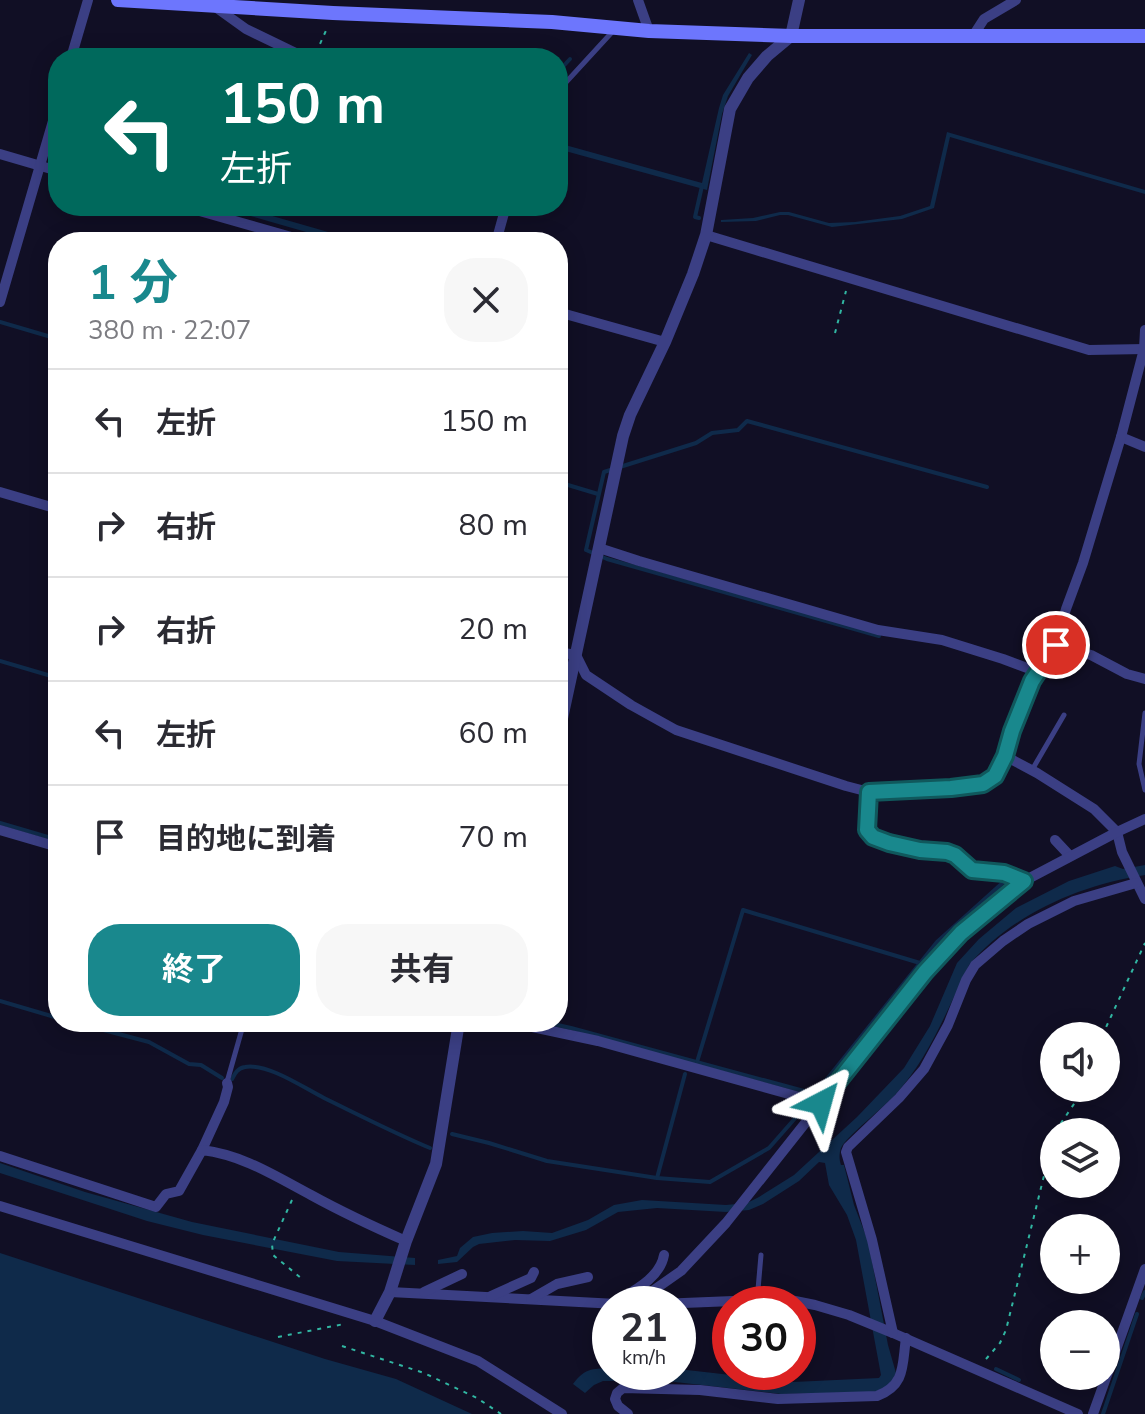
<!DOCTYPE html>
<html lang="ja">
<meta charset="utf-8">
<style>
:root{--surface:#fff;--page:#f7f7f7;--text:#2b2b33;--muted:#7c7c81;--line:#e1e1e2;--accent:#19888d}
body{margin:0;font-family:"Nunito Sans","Noto Sans JP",sans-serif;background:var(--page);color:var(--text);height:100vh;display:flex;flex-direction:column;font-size:30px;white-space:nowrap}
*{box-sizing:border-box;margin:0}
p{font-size:26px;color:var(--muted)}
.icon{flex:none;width:44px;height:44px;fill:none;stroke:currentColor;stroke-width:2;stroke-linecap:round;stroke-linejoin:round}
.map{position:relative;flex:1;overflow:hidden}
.details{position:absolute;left:48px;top:232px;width:520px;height:800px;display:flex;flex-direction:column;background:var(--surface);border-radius:32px;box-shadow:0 4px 20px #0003}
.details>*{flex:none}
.top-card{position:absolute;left:48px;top:48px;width:520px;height:168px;border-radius:32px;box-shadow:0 4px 20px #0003;background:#00695c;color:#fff;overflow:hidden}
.controls{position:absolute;left:1040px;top:1022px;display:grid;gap:16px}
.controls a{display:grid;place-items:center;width:80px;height:80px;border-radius:50%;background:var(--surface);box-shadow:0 4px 20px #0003;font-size:40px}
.speed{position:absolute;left:592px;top:1286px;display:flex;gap:16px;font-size:40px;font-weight:700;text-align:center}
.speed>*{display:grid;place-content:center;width:104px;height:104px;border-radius:50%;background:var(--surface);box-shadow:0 4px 20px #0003;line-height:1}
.speed small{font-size:20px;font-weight:400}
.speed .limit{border:12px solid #d22;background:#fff;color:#111}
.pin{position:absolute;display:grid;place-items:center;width:68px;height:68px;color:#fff;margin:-34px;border:4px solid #fff;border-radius:50%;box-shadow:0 2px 8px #0007}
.me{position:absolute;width:88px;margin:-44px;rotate:39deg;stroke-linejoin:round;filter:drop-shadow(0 0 6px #0008)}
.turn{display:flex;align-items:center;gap:28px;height:168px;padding:0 40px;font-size:36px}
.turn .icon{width:104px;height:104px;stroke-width:2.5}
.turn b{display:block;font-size:56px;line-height:68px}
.round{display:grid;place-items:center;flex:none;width:84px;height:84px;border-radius:32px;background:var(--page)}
.summary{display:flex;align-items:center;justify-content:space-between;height:136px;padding:0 40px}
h1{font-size:48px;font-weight:700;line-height:60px;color:var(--accent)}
.button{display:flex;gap:16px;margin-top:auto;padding:16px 40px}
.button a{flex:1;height:92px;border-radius:32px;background:var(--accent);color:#fff;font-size:32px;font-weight:700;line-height:92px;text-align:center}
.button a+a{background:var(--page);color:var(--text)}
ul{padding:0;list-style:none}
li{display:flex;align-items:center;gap:24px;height:104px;padding:0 40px;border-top:2px solid var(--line)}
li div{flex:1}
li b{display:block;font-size:30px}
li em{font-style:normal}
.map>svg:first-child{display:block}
.water{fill:#0f2a4a}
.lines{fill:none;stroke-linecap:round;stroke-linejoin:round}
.stream{stroke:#0f2a4a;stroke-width:4}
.path{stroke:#31b6a2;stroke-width:2;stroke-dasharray:4 6;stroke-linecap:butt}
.service{stroke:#3b3f84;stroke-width:5}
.minor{stroke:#3b3f84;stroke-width:10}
.tertiary{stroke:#3b3f84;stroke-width:12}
.secondary{stroke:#6d76fd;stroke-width:14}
.route-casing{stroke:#10585c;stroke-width:20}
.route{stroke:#19888d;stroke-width:14}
</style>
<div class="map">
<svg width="1145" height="1414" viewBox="0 0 1145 1414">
<rect width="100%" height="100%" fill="#110f25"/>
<g class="water">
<path d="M749 53 752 55 728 96 722 114 707 190 558 149V143L702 183 719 108 723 95Z"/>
<path d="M947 132 1145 190V194L950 137 934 208 902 219 832 227 788 215H780L756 221 721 222V220L753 218 780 212H789L829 223 855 222 900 216 930 206Z"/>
<path d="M216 206H237L363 242H341Z"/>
<path d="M1145 865V875C1080 885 1012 914 969 965 947 1010 929 1058 895 1095 885 1106 845 1138 841 1148 839 1154 839 1159 841 1165H844L854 1205 868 1241 888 1345 896 1373 891 1385 875 1392 781 1394 666 1381H603L594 1385 585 1393 573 1384C585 1368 591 1369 610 1368V1372H678V1369L793 1382 879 1378 881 1375 856 1240 847 1215 829 1185 825 1163 819 1162 799 1181 763 1204 749 1210 726 1212 657 1208 618 1212 586 1230 550 1241 515 1240 479 1244 473 1247 457 1262 438 1264V1260L457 1256 460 1248 473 1237 492 1233 523 1231 552 1233 588 1220 614 1205 642 1200 726 1205 747 1203 759 1197 794 1175 857 1117 904 1068 930 1026 957 963 979 939 1016 908 1069 881 1115 866 1123 869Z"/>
<path d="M0 1163 85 1192 192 1222 339 1252 415 1258V1265L337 1261 203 1235 147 1221 0 1173Z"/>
<path d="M0 1253 325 1359 396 1379 472 1414H0Z"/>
</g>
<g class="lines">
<g class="stream">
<path d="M558 72 570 59"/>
<path d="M699 218 695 217 702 186"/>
<path d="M0 322 58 339"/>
<path d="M558 482 598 494"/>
<path d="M879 636 607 559 586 550 604 472 696 443 712 433 738 430 747 421 987 487"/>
<path d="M0 661 58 678"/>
<path d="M558 684V682"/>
<path d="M0 823 58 840"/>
<path d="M0 1001 58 1018"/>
<path d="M73 1022 149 1042 189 1064 201 1065 222 1078"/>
<path d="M544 1022 571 1028 815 1094 937 942 1008 878"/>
<path d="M697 1062 743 910 920 963"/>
<path d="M232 1079C235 1073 238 1068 245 1067 268 1063 304 1088 324 1098 359 1115 394 1133 430 1148"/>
<path d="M452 1134 489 1143 547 1161 657 1178 710 1182 769 1148 805 1107"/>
<path d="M657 1178 685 1074"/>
<path d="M1142 1298 1145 1292"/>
<path d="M996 1369 1019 1380"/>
<path d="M1103 1414 1137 1314"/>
</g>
<g class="path">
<path d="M316 53 328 26"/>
<path d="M835 333 846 291"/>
<path d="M1102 1036 1145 943"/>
<path d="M1055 1132 1076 1101 1081 1088"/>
<path d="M292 1200 272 1244 273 1255 301 1278"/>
<path d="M278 1337 344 1324"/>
<path d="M342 1346 424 1373 477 1398 501 1414"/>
<path d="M986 1359 1000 1343 1006 1330 1054 1135"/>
</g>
<g class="service">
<path d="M558 91 614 30"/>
<path d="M1145 713 1139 764 1145 790"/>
<path d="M1032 770 1064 715"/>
<path d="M869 793 867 830 873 837 889 843 920 850 947 852 955 855 972 870 1004 873 1023 880"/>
<path d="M227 1082 244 1022"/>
<path d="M757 1301 761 1255"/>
</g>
<g class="minor">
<path d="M638 0 649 31"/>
<path d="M214 6 246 29 306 58"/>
<path d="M973 36 984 19 1016 0"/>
<path d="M71 58 88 0"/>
<path d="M0 154 58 171"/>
<path d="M182 206 309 242"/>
<path d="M706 235 1089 350 1145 349"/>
<path d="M496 242 506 206"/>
<path d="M0 302 58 104"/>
<path d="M558 312 665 342"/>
<path d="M1121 437 1145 447"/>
<path d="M0 492 58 509"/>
<path d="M599 548 639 561 878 630 942 640 1003 659 1038 672"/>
<path d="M1056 645 1091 655 1127 674 1145 679"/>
<path d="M558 652 576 655 586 675 631 705 676 730 846 786 869 792 983 784 995 776 1005 756 1012 731 1032 681 1056 645 1066 609 1083 563 1121 437 1144 349 1145 330"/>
<path d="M1005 756 1037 773 1094 809 1117 832 1122 852 1145 899"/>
<path d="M0 830 58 847"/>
<path d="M1055 840 1070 856"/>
<path d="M509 1022 598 1041 821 1103"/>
<path d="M202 1150 224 1102 228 1087 227 1083"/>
<path d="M0 1156 156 1207 166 1194 179 1191 202 1150C243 1155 275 1176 311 1195 342 1212 374 1227 406 1241"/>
<path d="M0 1206 375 1321 478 1361 562 1414"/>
<path d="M390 1292 617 1304"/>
<path d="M424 1292 462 1274"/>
<path d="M491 1296 531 1278 534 1272"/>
<path d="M531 1299 557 1284 588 1277"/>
<path d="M612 1304C631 1292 660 1279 664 1255"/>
<path d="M634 1304 681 1271 726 1223 925 972 961 933 1024 881 1117 832 1145 819"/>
<path d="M659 1304 785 1299 815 1305 849 1315 893 1333 1078 1414"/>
<path d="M893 1333 872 1240 846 1152 848 1147 899 1098 924 1069 948 1025 966 980 975 965 1003 941 1028 924 1074 901 1136 883"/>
<path d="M628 1414 618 1406 615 1399 617 1393 623 1388 700 1390 778 1399 877 1396C906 1385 902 1365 906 1338"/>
<path d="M1093 1414 1145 1269"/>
</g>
<g class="tertiary">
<path d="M558 737 623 436 630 415 665 342 693 274 706 235 730 109 748 78 767 56 791 36 799 0"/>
<path d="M375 1321 390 1292 406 1241 436 1164 459 1022"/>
</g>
<path class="secondary" d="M118 0 333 13 552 22 649 31 791 36H1145"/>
</g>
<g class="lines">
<defs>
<path id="route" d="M821 1103 925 972 961 933 1024 881 1004 873 972 870 955 855 947 852 920 850 889 843 873 837 867 830 869 792 951 788 983 784 995 776 1005 756 1012 731 1032 681 1056 645"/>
</defs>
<use href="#route" class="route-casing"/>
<use href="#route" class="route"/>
</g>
</svg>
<div class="controls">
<a><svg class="icon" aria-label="sound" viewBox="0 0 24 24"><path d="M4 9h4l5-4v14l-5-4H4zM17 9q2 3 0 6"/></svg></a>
<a><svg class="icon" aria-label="layers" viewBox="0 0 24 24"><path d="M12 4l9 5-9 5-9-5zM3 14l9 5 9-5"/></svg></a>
<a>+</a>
<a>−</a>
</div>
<div class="speed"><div>21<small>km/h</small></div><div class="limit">30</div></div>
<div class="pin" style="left:1056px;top:645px;background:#d93025"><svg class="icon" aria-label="arrive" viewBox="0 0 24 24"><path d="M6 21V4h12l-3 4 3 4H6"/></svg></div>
<svg class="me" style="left:821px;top:1103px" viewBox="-20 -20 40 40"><path d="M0-17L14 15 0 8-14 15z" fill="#19888d" stroke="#fff" stroke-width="4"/></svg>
<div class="top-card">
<div class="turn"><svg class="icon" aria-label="left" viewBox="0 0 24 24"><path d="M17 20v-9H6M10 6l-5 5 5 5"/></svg><div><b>150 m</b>左折</div></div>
</div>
<section class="details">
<div class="summary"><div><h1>1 分</h1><p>380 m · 22:07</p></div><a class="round"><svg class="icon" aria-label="close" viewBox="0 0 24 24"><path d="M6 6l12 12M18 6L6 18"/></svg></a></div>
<ul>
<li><svg class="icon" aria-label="left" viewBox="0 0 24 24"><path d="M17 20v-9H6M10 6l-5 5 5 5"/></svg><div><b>左折</b></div><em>150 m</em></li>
<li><svg class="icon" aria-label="right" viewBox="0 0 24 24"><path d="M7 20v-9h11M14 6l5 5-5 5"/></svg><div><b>右折</b></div><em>80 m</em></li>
<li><svg class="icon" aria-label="right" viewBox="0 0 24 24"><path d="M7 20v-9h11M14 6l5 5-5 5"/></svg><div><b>右折</b></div><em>20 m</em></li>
<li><svg class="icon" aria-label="left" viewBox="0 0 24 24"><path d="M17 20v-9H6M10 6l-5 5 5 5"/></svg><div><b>左折</b></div><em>60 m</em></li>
<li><svg class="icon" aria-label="arrive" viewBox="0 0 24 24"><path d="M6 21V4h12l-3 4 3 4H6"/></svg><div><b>目的地に到着</b></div><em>70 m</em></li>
</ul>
<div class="button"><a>終了</a><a>共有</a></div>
</section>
</div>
